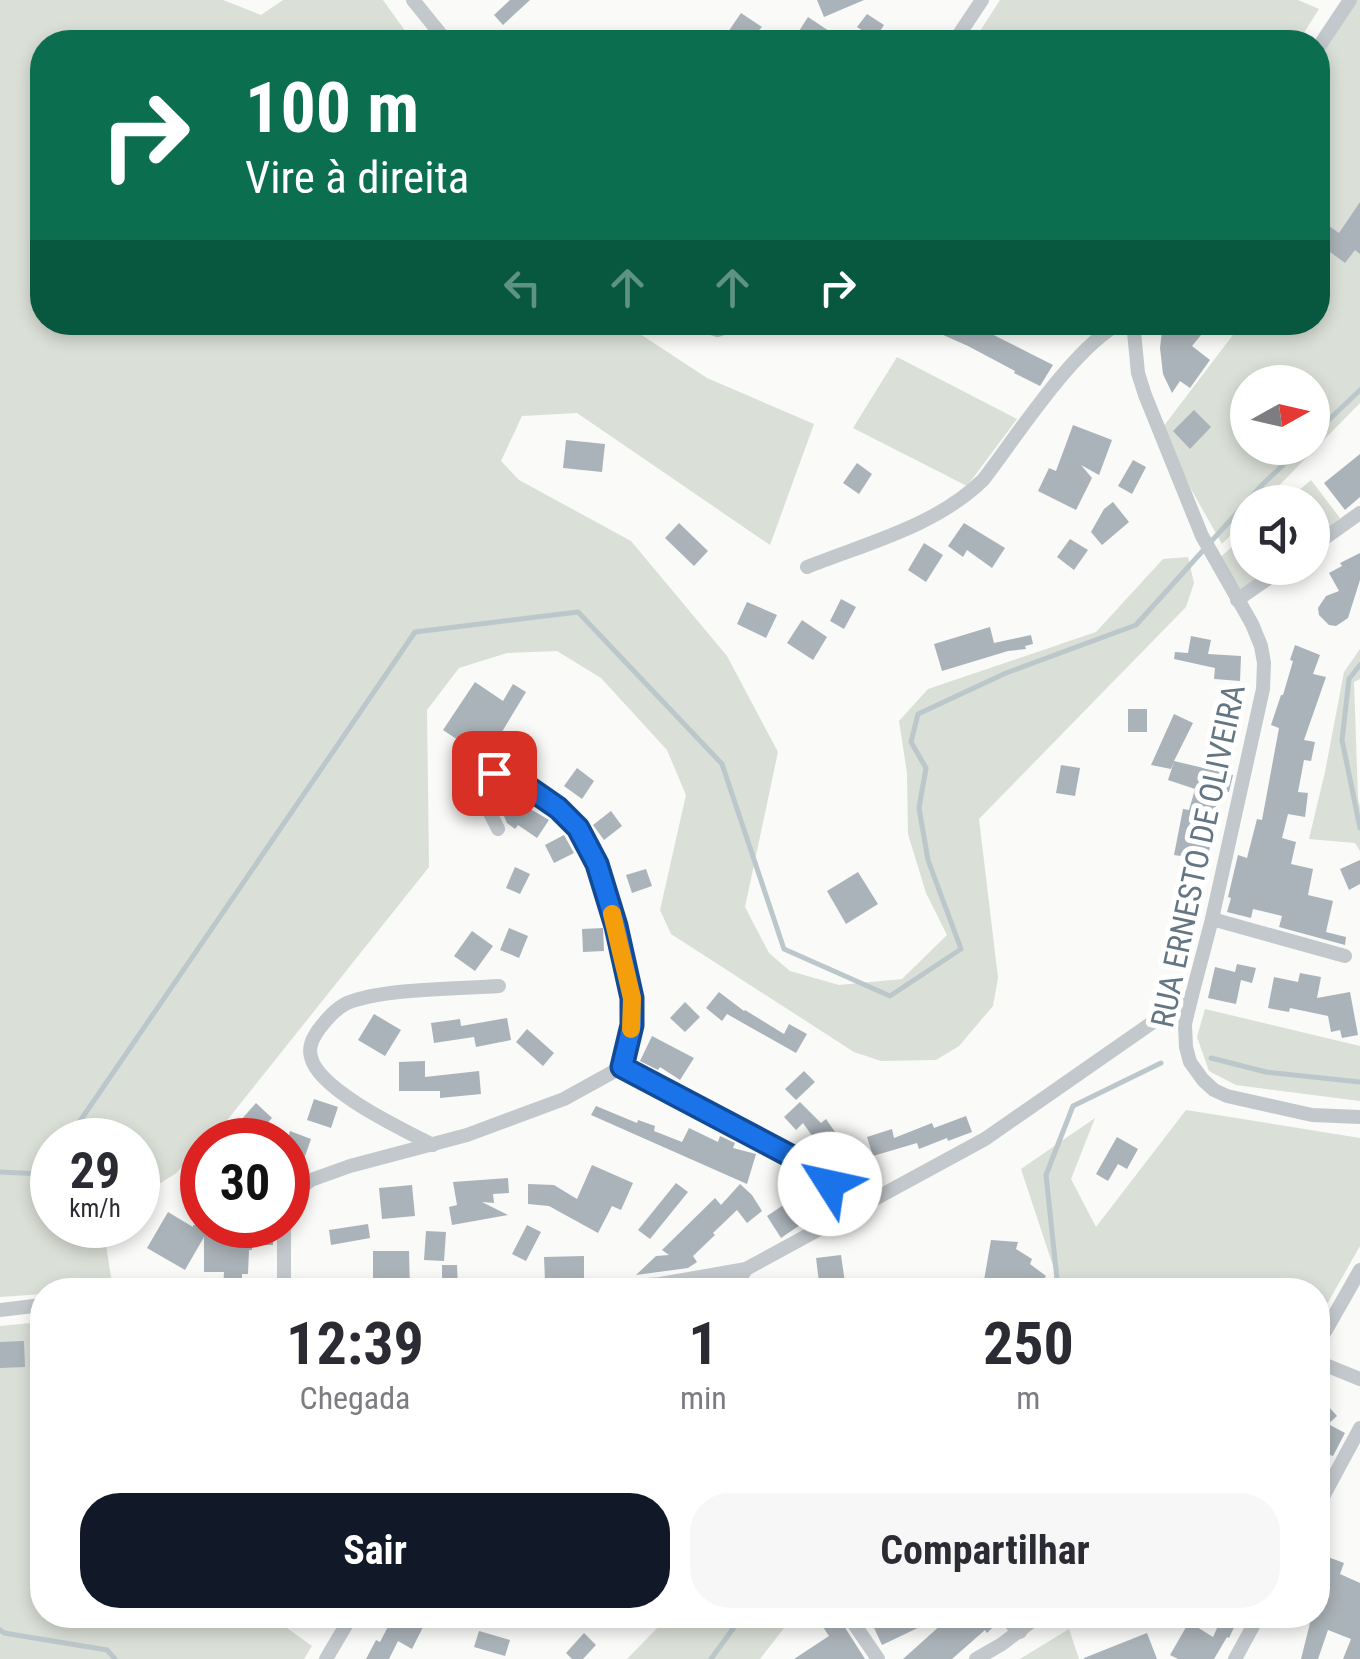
<!DOCTYPE html>
<html lang="pt">
<meta charset="utf-8">
<style>
:root{--surface:#fff;--page:#f7f7f7;--text:#2b2b33;--muted:#7c7c81;--accent:#111827}
body{margin:0;font-family:"Roboto Condensed",sans-serif;background:var(--page);color:var(--text);height:100vh;display:flex;flex-direction:column;font-size:38px;white-space:nowrap}
*{box-sizing:border-box;margin:0}
p{font-size:32px;color:var(--muted)}
.icon{flex:none;width:55px;height:55px;fill:none;stroke:currentColor;stroke-width:2;stroke-linecap:round;stroke-linejoin:round}
.map{position:relative;flex:1;overflow:hidden}
.panel{position:absolute;left:30px;top:1278px;width:1300px;height:350px;display:flex;flex-direction:column;background:var(--surface);border-radius:40px;box-shadow:0 5px 15px #0003}
.panel>*{flex:none}
.banner{position:absolute;left:30px;top:30px;width:1300px;height:305px;border-radius:40px;box-shadow:0 5px 15px #0003;background:#0b6e4f;color:#fff;overflow:hidden}
.needle{width:65px;rotate:82deg}
.buttons{position:absolute;left:1230px;top:365px;display:grid;gap:20px}
.buttons a{display:grid;place-items:center;width:100px;height:100px;border-radius:50%;background:var(--surface);box-shadow:0 5px 15px #0003;font-size:50px}
.speed{position:absolute;left:30px;top:1118px;display:flex;gap:20px;font-size:50px;font-weight:700;text-align:center}
.speed>*{display:grid;place-content:center;width:130px;height:130px;border-radius:50%;background:var(--surface);box-shadow:0 5px 15px #0003;line-height:1}
.speed small{font-size:25px;font-weight:400}
.speed .limit{border:15px solid #d22;background:#fff;color:#111}
.pin{position:absolute;display:grid;place-items:center;width:85px;height:85px;color:#fff;margin:-42px;border-radius:20px;box-shadow:0 5px 15px #0006}
.me{position:absolute;width:110px;margin:-55px;rotate:305deg;stroke-linejoin:round;filter:drop-shadow(0 0 8px #0008)}
.turn{display:flex;align-items:center;gap:35px;height:210px;padding:0 50px;font-size:45px}
.turn .icon{width:130px;height:130px;stroke-width:2.5}
.turn b{display:block;font-size:70px;line-height:85px}
.lanes{display:flex;align-items:center;height:95px;padding:0 50px;background:#0003;justify-content:center;gap:50px;direction:ltr}
.lanes .off{opacity:.35}
.eta{display:flex;justify-content:space-evenly;align-items:center;height:170px;text-align:center}
.eta b{font-size:60px;font-weight:700;line-height:70px}
.cta{display:flex;gap:20px;margin-top:auto;padding:20px 50px}
.cta a{flex:1;height:115px;border-radius:40px;background:var(--accent);color:#fff;font-size:40px;font-weight:700;line-height:115px;text-align:center}
.cta a+a{background:var(--page);color:var(--text)}
.map>svg:first-child{display:block}
.green{fill:#dadfd7;fill-rule:evenodd}
.lines{fill:none;stroke-linecap:round;stroke-linejoin:round}
.stream{stroke:#bbc7cb;stroke-width:5}
.building{fill:#aab3b9}
.minor{stroke:#c3c8cc;stroke-width:14}
.route-casing{stroke:#114b97;stroke-width:25}
.route{stroke:#1a73e8;stroke-width:18}
.slow{stroke:#f59e0b;stroke-width:18}
.labels{text-anchor:middle;stroke-width:10;stroke-linejoin:round;paint-order:stroke}
.street-label{font-size:32px;fill:#657683;stroke:#fff}
</style>
<div class="map">
<svg width="1360" height="1659" viewBox="0 0 1360 1659">
<rect width="100%" height="100%" fill="#fafaf8"/>
<g class="green">
<path d="M0 0H223L261 15 283 0H383L413 42H42V322L628 323 634 330 707 378 814 424 770 545 577 413 522 416 501 461 519 480 631 541 727 656 778 752 745 907 769 953 790 971 839 985 902 979 947 935 926 893 908 834 907 773 899 721 928 689 1096 632 1163 559 1188 557 1194 583 1186 607 979 819 998 978 993 1006 959 1046 936 1060 881 1061 854 1052 671 934 660 910 686 795 667 750 601 678 557 651 507 653 459 668 427 710 429 867 213 1138 202 1140V1148L175 1174 138 1197V1140H52V1225H103L113 1290H42V1294L0 1297Z"/>
<path d="M1000 0H1298L1319 9 1298 42H973Z"/>
<path d="M1354 0H1360V403L1263 502H1248L1247 518 1222 544 1191 489 1163 427 1242 323 1318 322V54ZM1248 382H1312V448H1248Z"/>
<path d="M897 357 1017 419 967 486 853 428Z"/>
<path d="M1311 480 1340 518 1313 539 1312 502H1285Z"/>
<path d="M1247 534 1248 568H1274L1239 594 1217 560Z"/>
<path d="M1360 649V679L1354 682 1358 798 1360 807V851L1355 843 1309 839 1325 772 1344 672Z"/>
<path d="M1205 1009 1360 1046V1101L1236 1085 1209 1071 1197 1037Z"/>
<path d="M1186 1110 1360 1138V1246L1318 1320V1290H1061L1021 1169 1095 1118 1071 1179 1096 1227Z"/>
<path d="M42 1322V1615H269L312 1646 304 1659H0V1326Z"/>
<path d="M670 1615H794L760 1659H627Z"/>
<path d="M1069 1629 1079 1659H1020Z"/>
</g>
<g class="lines">
<g class="stream">
<path d="M1312 436 1360 390"/>
<path d="M1360 665 1349 679 1342 740 1360 828"/>
<path d="M1211 1058 1266 1072 1360 1082"/>
<path d="M67 1140 415 632 578 612 722 764 784 949 890 996 961 949 928 860 919 808 926 768 911 742 918 714 1006 673 1136 625 1262 485 1301 448"/>
<path d="M0 1172 43 1174 52 1161"/>
<path d="M1054 1290 1057 1279 1046 1175 1073 1106 1161 1063"/>
<path d="M0 1630 4 1633 107 1650 115 1659"/>
<path d="M711 1659 743 1615"/>
</g>
</g>
<g class="building">
<path d="M510 0H530L503 25 494 15Z"/>
<path d="M817 0H864L824 17Z"/>
<path d="M741 13 762 27 759 30 778 42H743L728 32Z"/>
<path d="M867 14 884 25 875 39 857 27Z"/>
<path d="M808 17 832 33 826 42H792Z"/>
<path d="M1360 202V254L1355 250 1345 263 1318 243V236L1326 224 1339 233Z"/>
<path d="M914 322H968L1053 365 1040 386 1014 373 1015 371 968 346Z"/>
<path d="M1163 322 1173 330 1179 322H1187L1201 335 1192 346 1210 360 1190 388 1180 381 1172 393 1163 374 1160 348Z"/>
<path d="M1194 410 1211 427 1190 449 1173 431Z"/>
<path d="M1073 425 1112 440 1099 475 1081 465 1092 478 1076 510 1038 491 1049 468 1056 471Z"/>
<path d="M566 440 605 444 602 472 563 468Z"/>
<path d="M1360 454V497L1345 510 1324 483Z"/>
<path d="M1133 460 1146 467 1132 494 1118 486Z"/>
<path d="M857 463 872 474 859 494 843 483Z"/>
<path d="M1113 502 1129 522 1102 545 1091 532 1104 509Z"/>
<path d="M679 523 708 551 694 566 665 538Z"/>
<path d="M964 523 1005 548 992 568 967 550 963 557 948 546Z"/>
<path d="M1070 539 1088 550 1074 570 1057 557Z"/>
<path d="M924 543 943 555 926 582 908 570Z"/>
<path d="M1360 553V580L1348 618 1336 626 1329 625 1319 615 1318 608 1326 596 1339 591 1329 573 1342 566 1340 563Z"/>
<path d="M841 599 856 607 844 629 830 621Z"/>
<path d="M747 602 777 615 766 638 737 624Z"/>
<path d="M802 620 827 637 813 660 787 643Z"/>
<path d="M990 627 994 643 1031 635 1033 644 1025 646 1026 649 1008 651 942 671 934 644Z"/>
<path d="M1191 636 1211 640 1208 654 1241 656 1240 681 1214 679 1215 668 1174 659 1175 652 1188 653Z"/>
<path d="M1295 645 1320 655 1313 674 1326 677 1304 740 1315 742 1311 761 1304 760 1298 792 1308 793 1305 817 1288 814 1282 838 1296 842 1291 864 1313 869 1308 895 1333 901 1326 932 1346 937 1345 945 1279 927 1282 916 1253 909 1251 918 1227 912 1231 898 1228 897 1238 855 1247 858 1257 819 1262 820 1279 728 1271 725 1281 695H1283L1293 661 1290 660Z"/>
<path d="M475 682 503 701 513 684 526 692 479 770 466 762 473 750 443 730Z"/>
<rect x="1128" y="709" width="19" height="23"/>
<path d="M1174 714 1193 723 1174 761 1233 775 1229 792 1221 791 1213 816H1217L1207 860 1174 855 1183 809 1189 810 1195 789 1168 780 1174 762 1171 769 1151 765Z"/>
<path d="M1061 765 1080 768 1075 796 1056 793Z"/>
<path d="M577 768 594 781 582 799 564 786Z"/>
<path d="M515 800 549 820 537 838 518 825 515 829 507 823 504 816Z"/>
<path d="M611 811 622 826 604 840 593 825Z"/>
<path d="M564 835 574 853 554 863 545 845Z"/>
<path d="M1360 860V884L1349 890 1340 869Z"/>
<path d="M515 867 530 874 520 894 506 888Z"/>
<path d="M646 869 652 886 632 893 626 875Z"/>
<path d="M858 872 878 904 846 924 827 891Z"/>
<path d="M509 928 528 936 519 958 500 950Z"/>
<path d="M603 928 604 951 583 952 582 929Z"/>
<path d="M472 931 493 946 475 971 454 956Z"/>
<path d="M1237 964 1256 968 1252 983 1241 980 1236 1004 1208 998 1215 967 1235 972Z"/>
<path d="M1300 973 1321 977 1317 998 1350 992 1358 1035 1342 1038 1340 1030 1331 1032 1328 1016 1290 1008 1289 1012 1268 1008 1274 977 1298 982Z"/>
<path d="M719 992 744 1011 745 1010 784 1034 789 1024 807 1034 796 1053 727 1014 722 1021 706 1008Z"/>
<path d="M685 1002 700 1017 685 1032 670 1018Z"/>
<path d="M374 1014 401 1030 385 1056 358 1040Z"/>
<path d="M507 1018 511 1040 476 1047 474 1037 434 1043 431 1023 460 1019 461 1026Z"/>
<path d="M527 1029 554 1053 543 1066 516 1042Z"/>
<path d="M652 1036 694 1058 680 1080 660 1067 658 1070 640 1061Z"/>
<path d="M425 1061V1077L479 1071 481 1094 440 1098V1091H399V1062Z"/>
<path d="M804 1071 815 1082 796 1100 785 1089Z"/>
<path d="M314 1099 338 1107 331 1128 307 1120Z"/>
<path d="M800 1102 821 1123 826 1119 842 1142 825 1154 803 1123 796 1130 784 1117Z"/>
<path d="M256 1103 272 1118 257 1134 241 1120Z"/>
<path d="M596 1106 637 1123 638 1120 655 1126 654 1131 682 1142 689 1128 718 1142 720 1136 735 1143 733 1148 756 1154 747 1184 591 1115Z"/>
<path d="M966 1116 972 1132 948 1141 947 1138 919 1149 917 1143 873 1156 867 1137 892 1129 894 1138 932 1123 934 1128Z"/>
<path d="M290 1131 311 1139 304 1159 288 1152V1138Z"/>
<path d="M1117 1137 1138 1149 1127 1169 1118 1164 1108 1181 1096 1174Z"/>
<path d="M847 1148 872 1185 858 1190 843 1150Z"/>
<path d="M592 1165 633 1183 621 1210 612 1206 598 1233 549 1206 528 1204V1184L554 1185 577 1199Z"/>
<path d="M508 1178 509 1193 493 1194 494 1203 482 1202 508 1215 452 1225 449 1207 457 1205 453 1182Z"/>
<path d="M676 1183 688 1192 650 1239 638 1230Z"/>
<path d="M740 1184 752 1195 762 1211 747 1223 737 1210 713 1233 715 1235 693 1256 697 1262 688 1268 636 1275 656 1256 669 1255 662 1250 715 1198 721 1205Z"/>
<path d="M412 1185 415 1216 382 1219 379 1188Z"/>
<path d="M814 1186 828 1206 781 1238 767 1216 788 1202 790 1204Z"/>
<path d="M168 1212 193 1227V1225H273V1245H252V1250H249L248 1274H242V1290H223L224 1272H204V1237L185 1270 147 1248Z"/>
<path d="M368 1224 370 1238 331 1245 329 1230Z"/>
<path d="M527 1225 541 1232 526 1261 512 1254Z"/>
<path d="M426 1231 446 1232 444 1261 424 1260Z"/>
<path d="M991 1240 1018 1242 1016 1249 1032 1259 1030 1264 1046 1276 1036 1290H989L983 1286Z"/>
<path d="M373 1251H409L410 1290H373Z"/>
<path d="M841 1255 846 1290H820L816 1258Z"/>
<path d="M584 1256V1279L545 1280 544 1257Z"/>
<path d="M442 1265H457L458 1288 442 1289Z"/>
<path d="M24 1341 25 1367 0 1368V1342Z"/>
<path d="M1318 1395 1337 1416 1328 1424 1345 1433 1333 1456 1330 1455 1318 1473Z"/>
<path d="M1320 1554 1344 1563 1340 1574 1360 1583V1659H1343L1351 1639 1328 1630 1318 1659H1301L1312 1615H1318V1560Z"/>
<path d="M394 1615H429L412 1649 398 1641 389 1659H366L376 1640 380 1642Z"/>
<path d="M827 1615H837L865 1659H794L829 1636 819 1621Z"/>
<path d="M868 1615H890L894 1622 908 1615H919L924 1625 882 1645Z"/>
<path d="M952 1615H991L996 1624 987 1633 985 1630 952 1659H903Z"/>
<path d="M1223 1615H1240L1229 1638 1227 1637 1214 1659H1178L1170 1655 1189 1622 1213 1637Z"/>
<path d="M479 1631 510 1640 505 1656 474 1647Z"/>
<path d="M584 1633 596 1645 583 1659H572L566 1653Z"/>
<path d="M1147 1633 1157 1659H1084V1658Z"/>
</g>
<g class="lines">
<g class="minor">
<path d="M413 0 447 42"/>
<path d="M954 42 982 0"/>
<path d="M1318 48 1350 0"/>
<path d="M692 322 718 330 741 322"/>
<path d="M1133 322 1138 373 1145 395 1202 536 1252 624 1261 646 1264 663 1263 689 1212 919 1192 995 1185 1024 1186 1047 1190 1062 1203 1080 1214 1090 1227 1096 1312 1115 1360 1117"/>
<path d="M1312 547 1360 513"/>
<path d="M807 567C867 543 936 526 983 480 1017 436 1074 346 1122 322"/>
<path d="M1237 600 1283 568"/>
<path d="M1212 919 1345 956"/>
<path d="M622 1067 799 1161 859 1208"/>
<path d="M433 1145C404 1130 318 1090 311 1057 308 1046 313 1038 319 1029 327 1019 335 1009 347 1003 383 988 458 989 499 986"/>
<path d="M288 1204 290 1196 311 1180 350 1166 467 1135 564 1099 622 1067C627 1044 634 1022 632 998 631 986 627 973 624 961 614 917 605 867 579 830 567 813 548 801 532 790 520 781 506 767 491 775 471 785 492 815 498 829"/>
<path d="M284 1225V1290"/>
<path d="M586 1290 660 1284 746 1269 985 1139 1192 995"/>
<path d="M733 1290 746 1269"/>
<path d="M0 1310 42 1305"/>
<path d="M1318 1344 1360 1270"/>
<path d="M1318 1362 1360 1379"/>
<path d="M1318 1506 1360 1428"/>
<path d="M848 1615 878 1659"/>
<path d="M1002 1615 1020 1632"/>
<path d="M326 1659 352 1615"/>
<path d="M976 1659 1002 1644 1040 1615"/>
<path d="M1235 1659 1259 1615"/>
</g>
</g>
<g class="lines">
<defs>
<path id="route" d="M494 773 506 772 558 808 578 828 597 864 616 926 632 998V1025L622 1067 800 1161 830 1184"/>
</defs>
<use href="#route" class="route-casing"/>
<use href="#route" class="route"/>
<path class="slow" d="M612 914 632 998 631 1029"/>
</g>
<g class="labels">
<g class="street-label">
<text transform="translate(1198 856) rotate(-78)" y="11">RUA ERNESTO DE OLIVEIRA</text>
</g>
</g>
</svg>
<div class="buttons">
<a><svg class="needle" viewBox="-14 -14 28 28"><path d="M0-13l5 13h-10z" fill="#e53935"/><path d="M0 13l5-13h-10z" fill="#7c7c81"/></svg></a>
<a><svg class="icon" aria-label="sound" viewBox="0 0 24 24"><path d="M4 9h4l5-4v14l-5-4H4zM17 9q2 3 0 6"/></svg></a>
</div>
<div class="speed"><div>29<small>km/h</small></div><div class="limit">30</div></div>
<div class="pin" style="left:494px;top:773px;background:#d93025"><svg class="icon" aria-label="arrive" viewBox="0 0 24 24"><path d="M6 21V4h12l-3 4 3 4H6"/></svg></div>
<svg class="me" style="left:830px;top:1184px" viewBox="-20 -20 40 40"><circle r="19" fill="#fff"/><path d="M0-13L10 11 0 6-10 11z" fill="#1a73e8"/></svg>
<div class="banner">
<div class="turn"><svg class="icon" aria-label="right" viewBox="0 0 24 24"><path d="M7 20v-9h11M14 6l5 5-5 5"/></svg><div><b>100 m</b>Vire à direita</div></div>
<div class="lanes"><svg class="icon off" aria-label="left" viewBox="0 0 24 24"><path d="M17 20v-9H6M10 6l-5 5 5 5"/></svg><svg class="icon off" aria-label="ahead" viewBox="0 0 24 24"><path d="M12 20V5M6 11l6-6 6 6"/></svg><svg class="icon off" aria-label="ahead" viewBox="0 0 24 24"><path d="M12 20V5M6 11l6-6 6 6"/></svg><svg class="icon" aria-label="right" viewBox="0 0 24 24"><path d="M7 20v-9h11M14 6l5 5-5 5"/></svg></div>
</div>
<section class="panel">
<div class="eta">
<div><b>12:39</b><p>Chegada</p></div>
<div><b>1</b><p>min</p></div>
<div><b>250</b><p>m</p></div>
</div>
<div class="cta"><a>Sair</a><a>Compartilhar</a></div>
</section>
</div>
